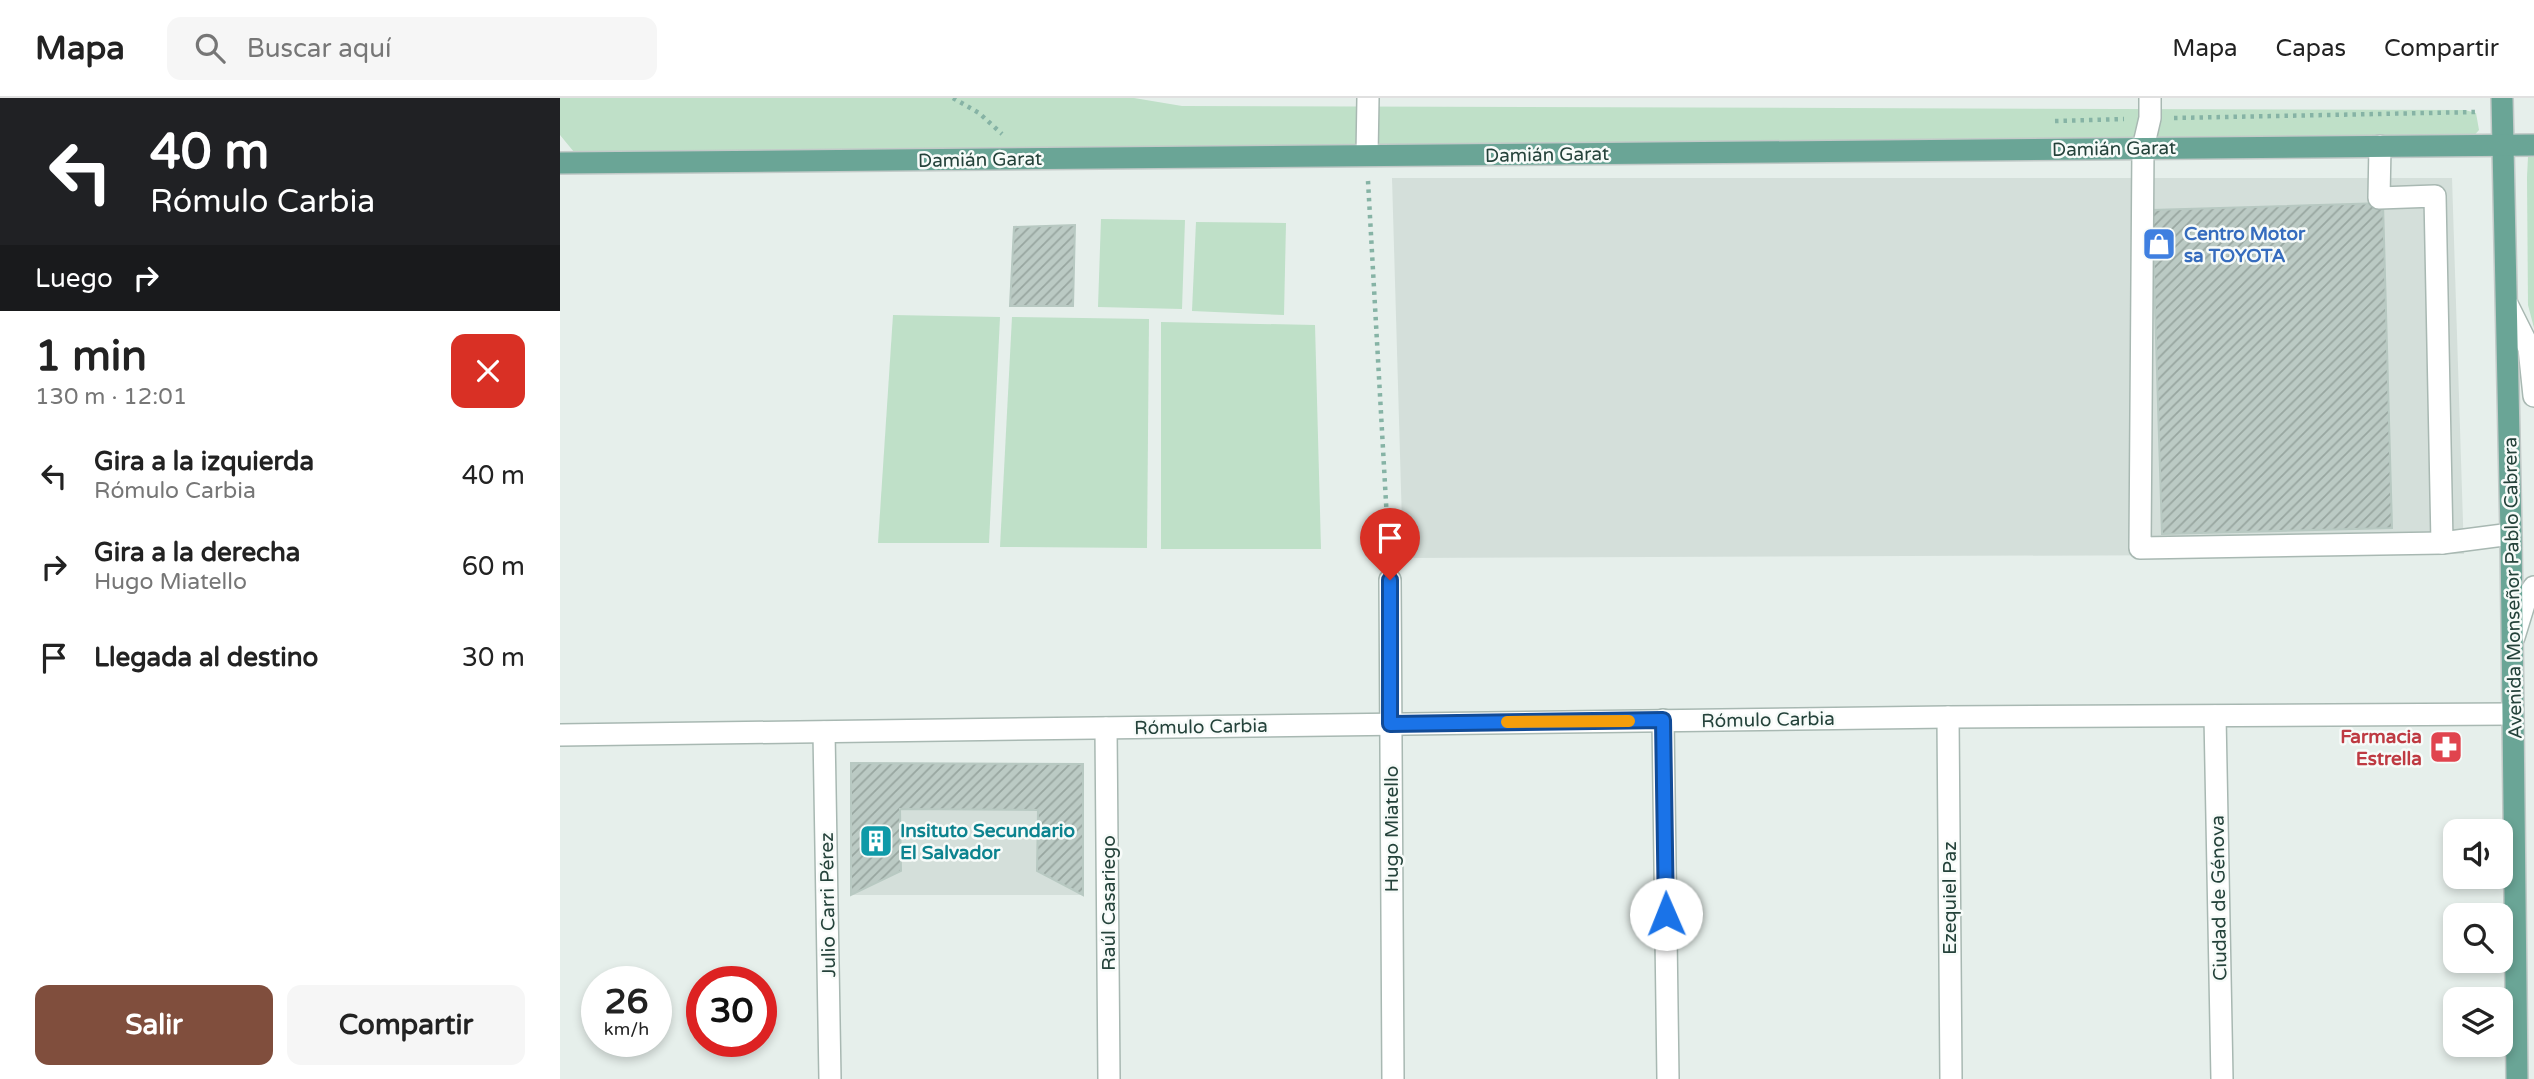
<!DOCTYPE html>
<html lang="es">
<meta charset="utf-8">
<style>
:root{--surface:#fff;--page:#f6f6f6;--text:#222;--muted:#767676;--line:#e0e0e0;--accent:#804e3d}
body{margin:0;font-family:"Varela Round",sans-serif;background:var(--page);color:var(--text);height:100vh;display:flex;flex-direction:column;font-size:26px;white-space:nowrap}
*{box-sizing:border-box;margin:0}
p{font-size:23px;color:var(--muted)}
.icon{flex:none;width:38px;height:38px;fill:none;stroke:currentColor;stroke-width:2;stroke-linecap:round;stroke-linejoin:round}
.map{position:relative;flex:1;overflow:hidden}
.panel{display:flex;flex-direction:column;background:var(--surface);width:560px}
.panel>*{flex:none}
.hud{background:#202124;color:#fff;overflow:hidden}
.tools{position:absolute;left:1883px;top:721px;display:grid;gap:14px}
.tools a{display:grid;place-items:center;width:70px;height:70px;border-radius:14px;background:var(--surface);box-shadow:0 4px 10px #0003;font-size:35px}
.speed{position:absolute;left:21px;top:868px;display:flex;gap:14px;font-size:35px;font-weight:700;text-align:center}
.speed>*{display:grid;place-content:center;width:91px;height:91px;border-radius:50%;background:var(--surface);box-shadow:0 4px 10px #0003;line-height:1}
.speed small{font-size:18px;font-weight:400}
.speed .limit{border:10px solid #d22;background:#fff;color:#111}
.pin{position:absolute;display:grid;place-items:center;width:60px;height:60px;color:#fff;margin:-72px -30px;border-radius:50% 50% 50% 0;rotate:-45deg;box-shadow:0 0 7px #0007}
.pin .icon{rotate:45deg}
.me{position:absolute;width:77px;margin:-38px;rotate:359deg;stroke-linejoin:round;filter:drop-shadow(0 0 5px #0008)}
.turn{display:flex;align-items:center;gap:24px;height:147px;padding:0 35px;font-size:32px}
.turn .icon{width:91px;height:91px;stroke-width:2.5}
.turn b{display:block;font-size:49px;line-height:60px}
.then{display:flex;align-items:center;height:66px;padding:0 35px;background:#0003;gap:14px;font-size:26px}
.round{display:grid;place-items:center;flex:none;width:74px;height:74px;border-radius:14px;background:var(--page)}
.head{display:flex;align-items:center;justify-content:space-between;height:119px;padding:0 35px}
h1{font-size:42px;font-weight:700;line-height:52px}
.button{display:flex;gap:14px;margin-top:auto;padding:14px 35px}
.button a{flex:1;height:80px;border-radius:14px;background:var(--accent);color:#fff;font-size:28px;font-weight:700;line-height:80px;text-align:center}
.button a+a{background:var(--page);color:var(--text)}
ul{padding:0;list-style:none}
li{display:flex;align-items:center;gap:21px;height:91px;padding:0 35px}
li div{flex:1}
li b{display:block;font-size:26px}
li em{font-style:normal}
header{display:flex;align-items:center;gap:42px;box-sizing:border-box;height:98px;padding:0 35px;background:var(--surface);border-bottom:2px solid var(--line)}
header strong{font-size:33px}
nav{display:flex;gap:38px;margin-inline-start:auto;font-size:24px}
.search{width:490px;height:63px;background:var(--page);display:flex;align-items:center;gap:18px;box-sizing:border-box;padding:0 24px;border-radius:14px;color:var(--muted);font-size:26px}
main{display:flex;flex:1;min-height:0}
.map>svg:first-child{display:block}
.built{fill:#d4dfda}
.grass{fill:#bfe0c8}
.building{fill:url(#building-hatch);stroke:#b8c9c2;stroke-width:2}
.lines{fill:none;stroke-linecap:round;stroke-linejoin:round}
.minor-casing{stroke:#a8b8b2;stroke-width:24}
.major-casing{stroke:#c2cac8;stroke-width:24}
.path{stroke:#86b3a5;stroke-width:4.5;stroke-dasharray:3.5 5;stroke-linecap:butt}
.minor{stroke:#fff;stroke-width:21}
.major{stroke:#6aa596;stroke-width:21}
.route-casing{stroke:#114b97;stroke-width:18}
.route{stroke:#1a73e8;stroke-width:12}
.slow{stroke:#f59e0b;stroke-width:12}
.labels{text-anchor:middle;stroke-width:5;stroke-linejoin:round;paint-order:stroke}
.street-label{font-size:19px;fill:#24423a;stroke:#f7fbf9}
.shop-label{font-size:19px;font-weight:bold;fill:#366cbe;stroke:#f7fbf9;text-anchor:start}
.health-label{font-size:19px;font-weight:bold;fill:#be3a42;stroke:#f7fbf9;text-anchor:end}
.culture-label{font-size:19px;font-weight:bold;fill:#0d838f;stroke:#f7fbf9;text-anchor:start}
</style>
<header>
<strong>Mapa</strong>
<div class="search"><svg class="icon" aria-label="search" viewBox="0 0 24 24"><circle cx="10" cy="10" r="6"/><path d="M15 15l6 6"/></svg>Buscar aquí</div>
<nav><a>Mapa</a><a>Capas</a><a>Compartir</a></nav>
</header>
<main>
<section class="panel">
<div class="hud">
<div class="turn"><svg class="icon" aria-label="left" viewBox="0 0 24 24"><path d="M17 20v-9H6M10 6l-5 5 5 5"/></svg><div><b>40 m</b>Rómulo Carbia</div></div>
<div class="then">Luego<svg class="icon" aria-label="right" viewBox="0 0 24 24"><path d="M7 20v-9h11M14 6l5 5-5 5"/></svg></div>
</div>
<div class="head"><div><h1>1 min</h1><p>130 m · 12:01</p></div><a class="round" style="background:#d93025;color:#fff"><svg class="icon" aria-label="close" viewBox="0 0 24 24"><path d="M6 6l12 12M18 6L6 18"/></svg></a></div>
<ul>
<li><svg class="icon" aria-label="left" viewBox="0 0 24 24"><path d="M17 20v-9H6M10 6l-5 5 5 5"/></svg><div><b>Gira a la izquierda</b><p>Rómulo Carbia</p></div><em>40 m</em></li>
<li><svg class="icon" aria-label="right" viewBox="0 0 24 24"><path d="M7 20v-9h11M14 6l5 5-5 5"/></svg><div><b>Gira a la derecha</b><p>Hugo Miatello</p></div><em>60 m</em></li>
<li><svg class="icon" aria-label="arrive" viewBox="0 0 24 24"><path d="M6 21V4h12l-3 4 3 4H6"/></svg><div><b>Llegada al destino</b></div><em>30 m</em></li>
</ul>
<div class="button"><a>Salir</a><a>Compartir</a></div>
</section>
<div class="map">
<svg width="1974" height="981" viewBox="0 0 1974 981">
<defs>
<pattern id="building-hatch" width="6" height="6" patternUnits="userSpaceOnUse" patternTransform="scale(1.75)"><rect width="6" height="6" fill="#bbcac4"/><path d="M-1 1l2-2M0 6l6-6M5 7l2-2" fill="none" stroke="#98a6a0"/></pattern>
</defs>
<rect width="100%" height="100%" fill="#e6efeb"/>
<g class="built">
<path d="M832 80H1892L1904 456 843 460Z"/>
<path d="M291 665 523 666V797H291Z"/>
</g>
<g class="grass">
<path d="M0 0H574L622 8 1905 12 1916 15 1919 32 1912 40 14 54 0 37Z"/>
<path d="M1974 58V230L1968 207 1967 79 1968 59Z"/>
<path d="M541 121 625 122 622 211 538 209Z"/>
<path d="M636 124 726 125 724 217 632 213Z"/>
<path d="M333 217 440 219 429 445H318Z"/>
<path d="M452 219 589 221 587 450 440 449Z"/>
<path d="M601 224 755 227 761 451H601Z"/>
</g>
<g class="building">
<path d="M1823 105 1832 430 1602 436 1592 112Z"/>
<path d="M515 127 513 208H450L454 129Z"/>
<path d="M291 665 523 666V797L477 773 478 712 340 711 341 773 291 797Z"/>
</g>
<g class="lines">
<defs>
<g id="minor">
<path d="M1590 0V20L1583 50 1580 450 1882 445"/>
<path d="M1820 48 1819 100 1875 98 1882 445 1951 436"/>
<path d="M807 57 808 0"/>
<path d="M1947 206 1969 250 1974 298"/>
<path d="M830 482 833 981"/>
<path d="M1954 539 1965 503 1974 489"/>
<path d="M1655 618 1662 981"/>
<path d="M1388 619 1391 981"/>
<path d="M1103 622 1108 981"/>
<path d="M546 630 549 981"/>
<path d="M264 634 270 981"/>
<path d="M0 637 1388 619 1953 616"/>
</g>
<g id="major">
<path d="M1942 0 1951 436 1957 981"/>
<path d="M0 65 1974 47"/>
</g>
</defs>
<use href="#minor" class="minor-casing"/>
<use href="#major" class="major-casing"/>
<g class="path">
<path d="M393 0 419 15 442 36"/>
<path d="M1614 20 1917 14"/>
<path d="M1495 23 1564 21"/>
<path d="M808 83 829 458"/>
</g>
<use href="#minor" class="minor"/>
<use href="#major" class="major"/>
</g>
<g class="lines">
<defs>
<path id="route" d="M830 482V626L1103 622 1106 816"/>
</defs>
<use href="#route" class="route-casing"/>
<use href="#route" class="route"/>
<path class="slow" d="M947 624 1069 623"/>
</g>
<defs>
<symbol id="shop-square" viewBox="-11 -11 22 22"><rect x="-9" y="-9" width="18" height="18" rx="4" fill="#3f7fe0" stroke="#f7fbf9"/><path d="M-5-2.5h2.3a2.7 3.5 0 0 1 5.4 0H5L5.5 6h-11ZM-1.5-2.5h3a1.5 2.3 0 0 0-3 0Z" fill="#fff"/></symbol>
<symbol id="pharmacy-square" viewBox="-11 -11 22 22"><rect x="-9" y="-9" width="18" height="18" rx="4" fill="#e0444e" stroke="#f7fbf9"/><path d="M-2-6h4v4h4v4h-4v4h-4v-4h-4v-4h4Z" fill="#fff"/></symbol>
<symbol id="building-square" viewBox="-11 -11 22 22"><rect x="-9" y="-9" width="18" height="18" rx="4" fill="#0f9aa8" stroke="#f7fbf9"/><path d="M-4-6H4V6H1V3H-1V6H-4ZM-2.5-4.3h1.7v1.8h-1.7ZM.8-4.3h1.7v1.8H.8ZM-2.5-1h1.7V.8h-1.7ZM.8-1h1.7V.8H.8Z" fill="#fff"/></symbol>
</defs>
<g fill-rule="evenodd">
<use href="#shop-square" x="1580" y="127" width="38" height="38"/>
<use href="#pharmacy-square" x="1867" y="630" width="38" height="38"/>
<use href="#building-square" x="297" y="724" width="38" height="38"/>
</g>
<g class="labels">
<g class="street-label">
<text transform="translate(1554 50) rotate(-1)" y="7">Damián Garat</text>
<text transform="translate(987 56) rotate(-1)" y="7">Damián Garat</text>
<text transform="translate(420 61) rotate(-1)" y="7">Damián Garat</text>
<text transform="translate(1952 490) rotate(-91)" y="7">Avenida Monseñor Pablo Cabrera</text>
<text transform="translate(1208 621) rotate(-1)" y="7">Rómulo Carbia</text>
<text transform="translate(641 628) rotate(-1)" y="7">Rómulo Carbia</text>
<text transform="translate(831 731) rotate(-90)" y="7">Hugo Miatello</text>
<text transform="translate(1389 800) rotate(-90)" y="7">Ezequiel Paz</text>
<text transform="translate(1658 800) rotate(-91)" y="7">Ciudad de Génova</text>
<text transform="translate(548 805) rotate(-90)" y="7">Raúl Casariego</text>
<text transform="translate(267 807) rotate(-91)" y="7">Julio Carri Pérez</text>
</g>
<g class="shop-label">
<text x="1624" y="142">Centro Motor<tspan x="1624" dy="22">sa TOYOTA</tspan></text>
</g>
<g class="health-label">
<text x="1862" y="645">Farmacia<tspan x="1862" dy="22">Estrella</tspan></text>
</g>
<g class="culture-label">
<text x="340" y="739">Insituto Secundario<tspan x="340" dy="22">El Salvador</tspan></text>
</g>
</g>
</svg>
<div class="tools">
<a><svg class="icon" aria-label="sound" viewBox="0 0 24 24"><path d="M4 9h4l5-4v14l-5-4H4zM17 9q2 3 0 6"/></svg></a>
<a><svg class="icon" aria-label="search" viewBox="0 0 24 24"><circle cx="10" cy="10" r="6"/><path d="M15 15l6 6"/></svg></a>
<a><svg class="icon" aria-label="layers" viewBox="0 0 24 24"><path d="M12 4l9 5-9 5-9-5zM3 14l9 5 9-5"/></svg></a>
</div>
<div class="speed"><div>26<small>km/h</small></div><div class="limit">30</div></div>
<div class="pin" style="left:830px;top:482px;background:#d93025"><svg class="icon" aria-label="arrive" viewBox="0 0 24 24"><path d="M6 21V4h12l-3 4 3 4H6"/></svg></div>
<svg class="me" style="left:1106px;top:816px" viewBox="-20 -20 40 40"><circle r="19" fill="#fff"/><path d="M0-13L10 11 0 6-10 11z" fill="#1a73e8"/></svg>
</div>
</main>
